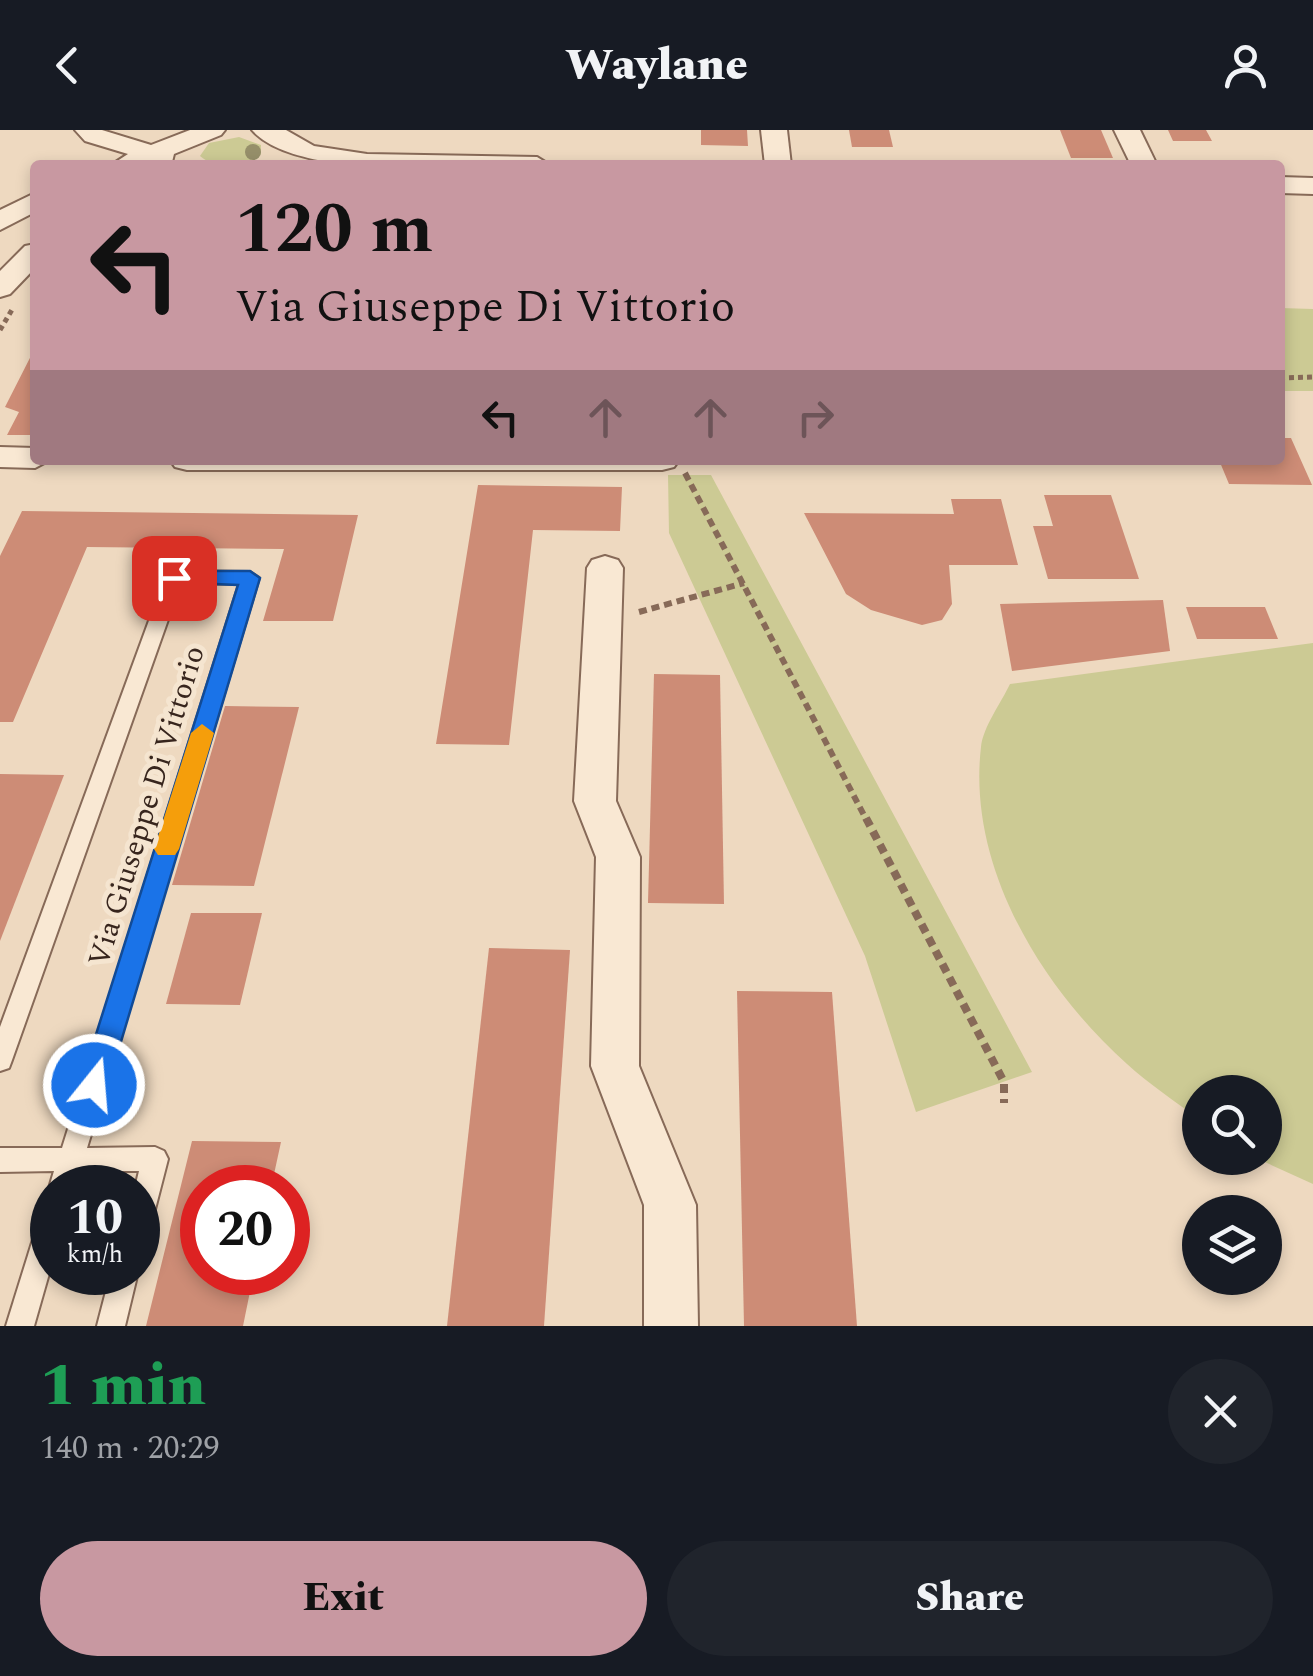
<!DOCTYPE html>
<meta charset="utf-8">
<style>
:root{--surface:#171b24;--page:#20242c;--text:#f1f3f6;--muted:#9ea1a6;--accent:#c898a1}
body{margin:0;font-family:Spectral,serif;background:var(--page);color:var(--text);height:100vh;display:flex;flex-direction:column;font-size:38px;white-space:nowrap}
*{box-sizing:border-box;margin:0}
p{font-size:32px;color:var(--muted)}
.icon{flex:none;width:55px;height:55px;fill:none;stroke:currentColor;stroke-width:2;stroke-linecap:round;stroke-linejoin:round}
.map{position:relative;height:1196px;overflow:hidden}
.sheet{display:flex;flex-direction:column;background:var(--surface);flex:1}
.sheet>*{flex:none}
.guide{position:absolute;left:30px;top:30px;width:1255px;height:305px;border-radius:10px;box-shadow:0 5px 15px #0003;background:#c898a1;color:#111;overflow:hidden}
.controls{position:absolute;left:1182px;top:945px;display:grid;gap:20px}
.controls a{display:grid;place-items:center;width:100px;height:100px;border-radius:50%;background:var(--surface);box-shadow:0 5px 15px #0003;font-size:50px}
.speed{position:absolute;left:30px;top:1035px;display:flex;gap:20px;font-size:50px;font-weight:700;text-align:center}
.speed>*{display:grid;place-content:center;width:130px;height:130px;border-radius:50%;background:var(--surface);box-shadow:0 5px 15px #0003;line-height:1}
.speed small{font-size:25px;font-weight:400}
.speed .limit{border:15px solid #d22;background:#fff;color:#111}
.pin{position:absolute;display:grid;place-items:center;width:85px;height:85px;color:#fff;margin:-42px;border-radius:20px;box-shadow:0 5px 15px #0006}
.me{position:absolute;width:110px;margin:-55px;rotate:17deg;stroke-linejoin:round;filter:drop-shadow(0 0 8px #0008)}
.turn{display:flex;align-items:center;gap:35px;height:210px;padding:0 40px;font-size:45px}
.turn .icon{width:130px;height:130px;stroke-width:2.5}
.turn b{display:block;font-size:70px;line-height:85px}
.lanes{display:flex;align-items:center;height:95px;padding:0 40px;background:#0003;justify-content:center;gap:50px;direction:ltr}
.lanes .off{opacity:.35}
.round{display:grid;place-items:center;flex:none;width:105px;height:105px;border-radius:52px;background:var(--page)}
.head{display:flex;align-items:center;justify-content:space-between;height:170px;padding:0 40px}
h1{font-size:60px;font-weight:800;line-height:75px;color:#1e9e55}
.action{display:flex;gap:20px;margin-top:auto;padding:20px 40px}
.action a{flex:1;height:115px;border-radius:60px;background:var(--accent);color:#111;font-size:40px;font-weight:800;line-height:115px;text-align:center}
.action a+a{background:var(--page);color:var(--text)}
header{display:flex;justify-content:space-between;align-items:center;height:130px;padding:0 40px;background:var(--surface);font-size:45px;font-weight:800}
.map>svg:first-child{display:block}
.green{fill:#ccca94}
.building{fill:#cd8c76}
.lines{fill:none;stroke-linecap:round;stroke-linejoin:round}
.lane-casing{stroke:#876a58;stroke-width:4}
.street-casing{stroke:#876a58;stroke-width:4}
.path-far2{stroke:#876a58;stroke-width:5;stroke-dasharray:5 4;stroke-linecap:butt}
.path-far1{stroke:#876a58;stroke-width:6;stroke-dasharray:8 5;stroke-linecap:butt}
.path{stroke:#876a58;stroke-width:8;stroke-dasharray:9 6;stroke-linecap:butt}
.lane{fill:#f9e8d3;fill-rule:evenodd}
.street{fill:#f9e8d3;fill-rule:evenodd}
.tree{fill:#968f6a}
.route{fill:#1a73e8;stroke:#114b97;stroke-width:2.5}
.slow{fill:#f59e0b}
.labels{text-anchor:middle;stroke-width:10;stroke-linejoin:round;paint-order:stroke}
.street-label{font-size:30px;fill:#37251d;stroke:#f5e5d0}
</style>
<header><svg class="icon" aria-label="back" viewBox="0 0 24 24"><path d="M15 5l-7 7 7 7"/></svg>Waylane<svg class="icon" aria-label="person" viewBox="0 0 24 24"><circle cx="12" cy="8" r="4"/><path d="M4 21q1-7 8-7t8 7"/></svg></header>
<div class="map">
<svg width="1313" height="1196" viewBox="0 0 1313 1196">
<rect width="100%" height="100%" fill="#eed9c0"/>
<g class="green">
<path d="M239 7 261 15V24C243 37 217 41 200 26L209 13Z"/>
<path d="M1280 178 1313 179V261H1280Z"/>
<path d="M668 345H711L1032 942 916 982 865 826 669 403Z"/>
<path d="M1313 513V1054L1256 1028H1265V962H1200V990C1176 972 1149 954 1127 934 1041 857 967 736 981 617 983 597 1001 573 1010 554Z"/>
</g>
<g class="building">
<path d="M701 0H747L748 16 701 15Z"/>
<path d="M849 0H889L893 17H852Z"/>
<path d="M1060 0H1101L1113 28H1071Z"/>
<path d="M1168 0H1206L1212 11H1173Z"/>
<path d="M35 218V305H7L19 282 5 277Z"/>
<path d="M1280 308H1291L1312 355 1229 354 1219 330H1280Z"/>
<path d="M478 355 622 357 620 401 533 400 509 615 436 614Z"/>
<path d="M1044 365H1111L1139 449H1048L1033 396H1053Z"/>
<path d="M951 369H1001L1018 435H949L952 474 942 490 922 495 871 480 846 464 804 383 954 384Z"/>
<path d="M22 381 358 385 333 491H263L284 419 87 417 13 592H0V426Z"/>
<path d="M1163 470 1170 521 1012 541 1000 474Z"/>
<path d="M1186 477H1265L1278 509H1197Z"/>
<path d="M654 544 720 545 724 774 648 773Z"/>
<path d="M225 576 299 577 254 756 172 755Z"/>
<path d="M0 644 64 645 0 811Z"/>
<path d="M191 783H262L240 875 166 874Z"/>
<path d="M489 818 570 820 544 1196H447Z"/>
<path d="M737 861 832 862 857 1196H744Z"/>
<path d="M192 1011 281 1012 271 1058H202V1142H254L243 1196H146Z"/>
</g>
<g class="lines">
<defs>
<g id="lane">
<path d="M174 441 250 442 259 448 87 1018 155 1017 164 1021 168 1029 151 1095 147 1104 138 1108V1058H135L139 1041H80L75 1058H52V1066L49 1058 54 1041 0 1042V1018H62L239 454 181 453 12 930 9 938 0 941V897L165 447Z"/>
<path d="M52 1077V1133L34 1196H6L39 1090 43 1081Z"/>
<path d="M138 1140V1142L125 1196H97L111 1142H138Z"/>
</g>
<g id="street">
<path d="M75 0H102L151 15 190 0H225L221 5 174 24 172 32 111 35 128 24 85 11Z"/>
<path d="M252 0H286L314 16 367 24 537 27 550 35C480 35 298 53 252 0Z"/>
<path d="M761 0H787L791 35H765Z"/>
<path d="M1114 0H1140L1157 35H1131Z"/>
<path d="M1280 47 1313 48V64L1280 63Z"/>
<path d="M35 63V82L0 100V80Z"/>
<path d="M35 114V138L10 164 0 167V141L25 116Z"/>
<path d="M0 317 35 318V330H50L35 338 0 337Z"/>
<path d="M170 330H679L674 337 662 340H187L175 337Z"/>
<path d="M605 426 618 430 623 438 616 671 640 727 639 936 696 1075 698 1196H644V1075L591 936 596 727 574 671 587 438 592 430Z"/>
</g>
</defs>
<use href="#lane" class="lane-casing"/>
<use href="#street" class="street-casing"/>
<g class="path-far2">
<path d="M0 200 13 178"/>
<path d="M1280 248 1313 247"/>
</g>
<g class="path-far1">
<path d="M685 343 867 691"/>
<path d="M639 482 744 453"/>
</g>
<path class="path" d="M866 688 1004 952V973"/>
<use href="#lane" class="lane"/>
<use href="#street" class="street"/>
</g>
<circle class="tree" cx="253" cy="22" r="8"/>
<path class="route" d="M174 441H250L260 448 108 955 104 964 94 967 84 964 80 955 238 455 166 452 163 448Z"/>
<path class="slow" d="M202 594 214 603 179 719 175 725H158L154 719 191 603Z"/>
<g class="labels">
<g class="street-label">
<text transform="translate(146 676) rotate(-73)" y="10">Via Giuseppe Di Vittorio</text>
</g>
</g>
</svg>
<div class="controls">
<a><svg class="icon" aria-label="search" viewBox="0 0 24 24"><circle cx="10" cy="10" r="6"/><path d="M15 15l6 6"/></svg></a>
<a><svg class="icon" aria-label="layers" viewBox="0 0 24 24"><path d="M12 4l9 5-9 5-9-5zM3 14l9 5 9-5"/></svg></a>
</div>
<div class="speed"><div>10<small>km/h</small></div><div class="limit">20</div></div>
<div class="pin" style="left:174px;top:448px;background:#d93025"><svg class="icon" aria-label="arrive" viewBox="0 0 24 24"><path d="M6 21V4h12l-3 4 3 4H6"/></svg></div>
<svg class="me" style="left:94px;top:955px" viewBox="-20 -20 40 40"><circle r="17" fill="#1a73e8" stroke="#fff" stroke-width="3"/><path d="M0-11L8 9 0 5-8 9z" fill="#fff"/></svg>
<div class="guide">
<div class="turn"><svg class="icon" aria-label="left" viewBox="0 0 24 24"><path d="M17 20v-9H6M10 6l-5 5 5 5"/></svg><div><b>120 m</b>Via Giuseppe Di Vittorio</div></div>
<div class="lanes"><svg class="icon" aria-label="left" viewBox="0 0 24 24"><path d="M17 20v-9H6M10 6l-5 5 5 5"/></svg><svg class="icon off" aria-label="ahead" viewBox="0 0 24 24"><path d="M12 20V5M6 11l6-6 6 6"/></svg><svg class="icon off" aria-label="ahead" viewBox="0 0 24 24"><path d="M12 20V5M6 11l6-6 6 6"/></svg><svg class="icon off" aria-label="right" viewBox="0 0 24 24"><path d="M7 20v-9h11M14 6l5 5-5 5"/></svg></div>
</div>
</div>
<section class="sheet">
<div class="head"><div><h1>1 min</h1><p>140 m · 20:29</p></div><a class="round"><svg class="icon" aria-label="close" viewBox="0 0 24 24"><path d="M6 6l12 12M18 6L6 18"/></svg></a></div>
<div class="action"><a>Exit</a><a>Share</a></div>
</section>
